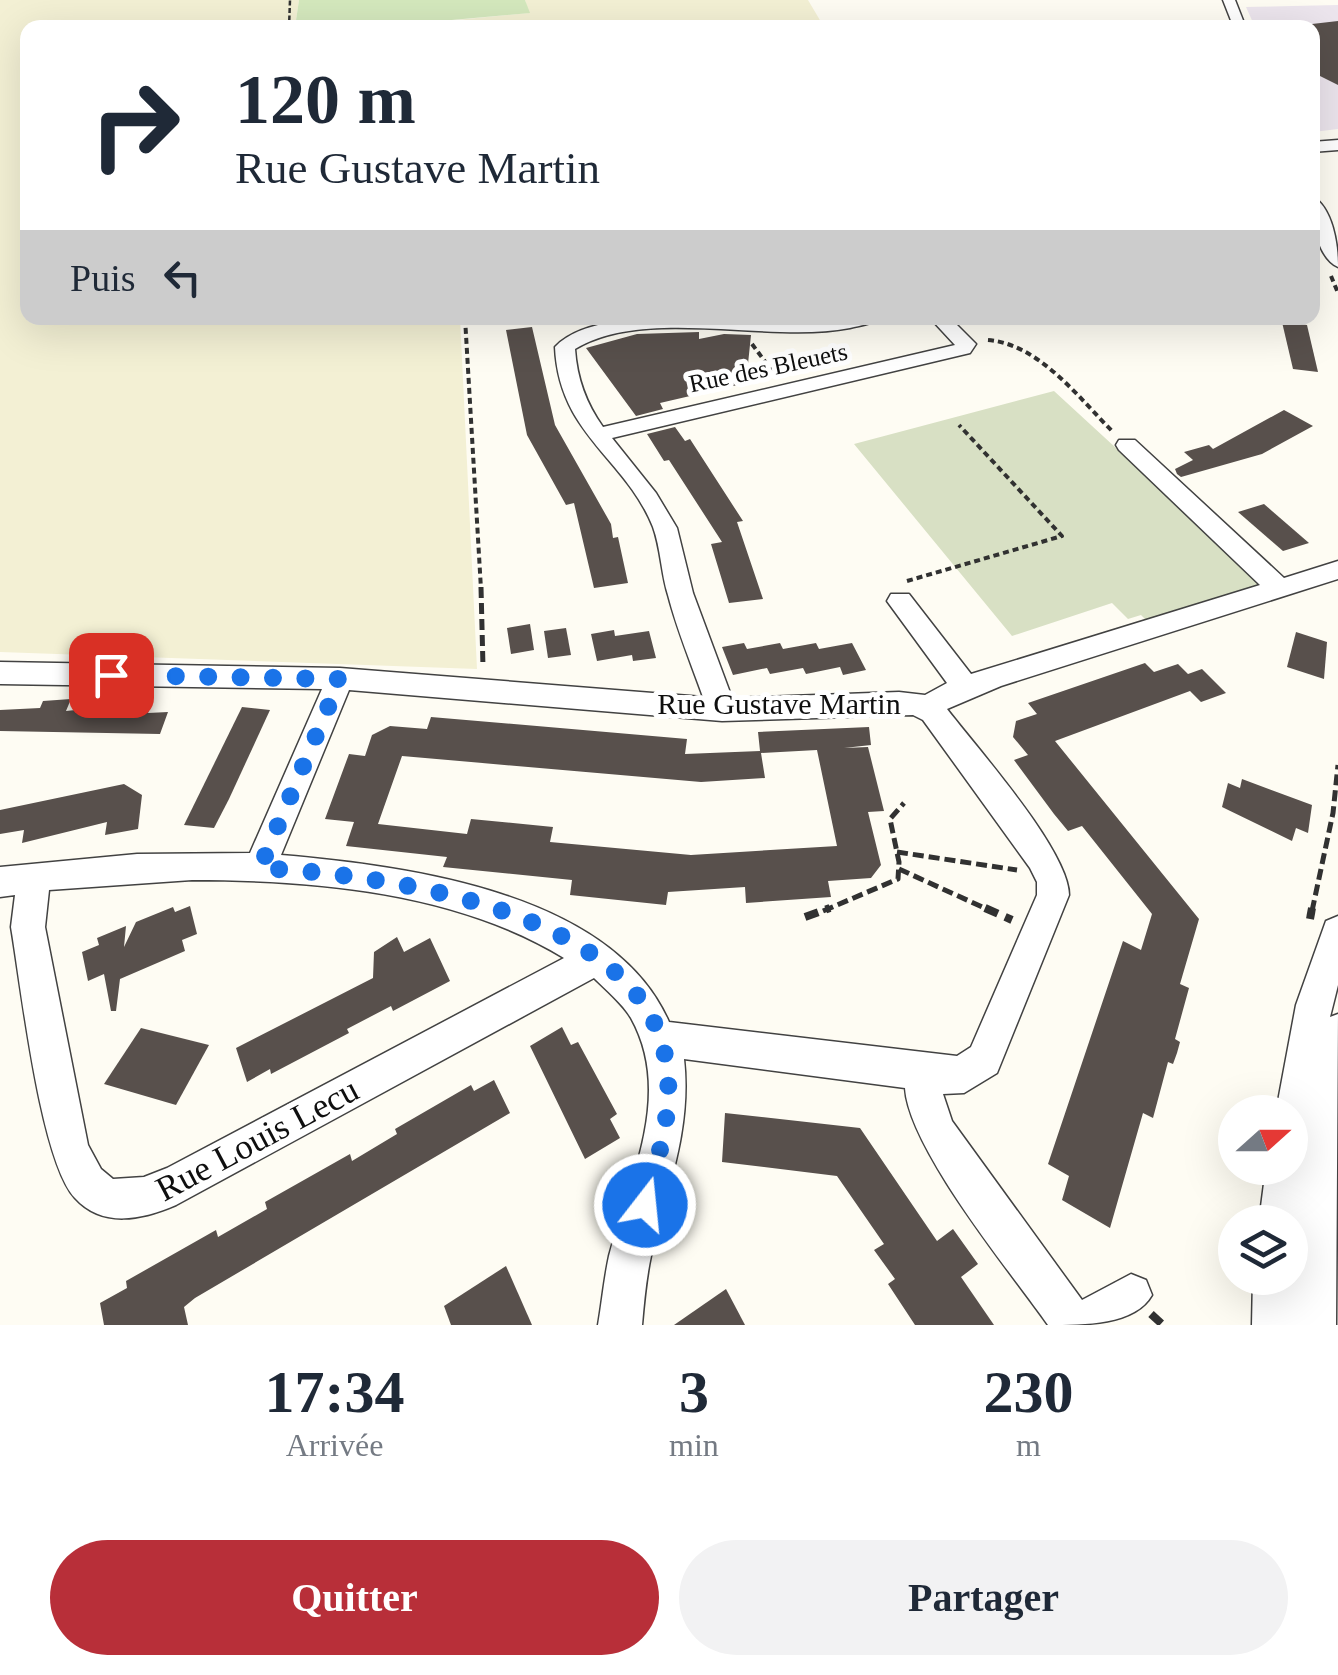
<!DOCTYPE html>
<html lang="fr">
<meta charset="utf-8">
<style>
:root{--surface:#fff;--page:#f2f2f3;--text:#1f2937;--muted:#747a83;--accent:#b82f39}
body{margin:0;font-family:Georgia,serif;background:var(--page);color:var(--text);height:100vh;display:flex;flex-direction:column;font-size:38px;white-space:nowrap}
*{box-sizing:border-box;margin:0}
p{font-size:32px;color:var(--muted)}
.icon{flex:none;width:55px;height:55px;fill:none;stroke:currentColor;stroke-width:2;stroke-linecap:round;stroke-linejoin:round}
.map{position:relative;height:1325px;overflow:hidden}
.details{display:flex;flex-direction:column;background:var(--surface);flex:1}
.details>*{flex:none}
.banner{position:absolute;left:20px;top:20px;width:1300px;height:305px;border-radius:20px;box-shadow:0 10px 40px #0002;background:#fff;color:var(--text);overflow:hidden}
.needle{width:65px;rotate:69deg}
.buttons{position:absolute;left:1218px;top:1095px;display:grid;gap:20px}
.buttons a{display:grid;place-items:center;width:90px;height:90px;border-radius:50%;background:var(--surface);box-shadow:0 10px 40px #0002;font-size:50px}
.pin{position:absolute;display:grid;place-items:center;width:85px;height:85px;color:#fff;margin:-42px;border-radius:20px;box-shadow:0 5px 15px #0006}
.me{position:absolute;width:110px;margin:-55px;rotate:16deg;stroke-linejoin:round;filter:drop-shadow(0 0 8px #0008)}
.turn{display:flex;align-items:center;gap:35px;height:210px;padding:0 50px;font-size:45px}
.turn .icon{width:130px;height:130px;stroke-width:2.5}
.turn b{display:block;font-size:70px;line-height:85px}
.then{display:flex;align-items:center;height:95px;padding:0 50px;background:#0003;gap:20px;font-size:38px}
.eta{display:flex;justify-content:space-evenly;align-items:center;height:170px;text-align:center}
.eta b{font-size:60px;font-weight:700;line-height:70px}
.button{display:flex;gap:20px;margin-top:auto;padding:20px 50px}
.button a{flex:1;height:115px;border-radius:60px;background:var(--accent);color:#fff;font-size:40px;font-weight:700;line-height:115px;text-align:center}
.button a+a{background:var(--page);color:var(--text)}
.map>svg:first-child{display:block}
.industrial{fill:#ece5ed}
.farmland{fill:#f3f0d4}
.green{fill:#d4e8bd}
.cemetery{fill:#d8e0c4}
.building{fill:#58504c;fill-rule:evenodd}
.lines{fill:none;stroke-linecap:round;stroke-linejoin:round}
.minor-casing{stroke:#424242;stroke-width:3}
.path-far3{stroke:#313131;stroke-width:2.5;stroke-dasharray:5 2.5;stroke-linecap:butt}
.path-far2{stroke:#313131;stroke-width:4;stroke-dasharray:6 4;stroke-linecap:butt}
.path-far1{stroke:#313131;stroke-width:5;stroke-dasharray:11 5;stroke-linecap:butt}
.path{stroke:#313131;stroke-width:8;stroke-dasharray:14 8;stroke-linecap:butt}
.minor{fill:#fff;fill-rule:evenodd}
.route{stroke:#1a73e8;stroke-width:18;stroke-dasharray:0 32.4}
.labels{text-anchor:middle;stroke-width:10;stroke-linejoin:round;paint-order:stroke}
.far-street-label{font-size:25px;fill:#0f0f0f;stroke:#fff}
.street-label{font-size:30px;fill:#0f0f0f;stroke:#fff}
.near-street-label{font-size:35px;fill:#0f0f0f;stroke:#fff}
</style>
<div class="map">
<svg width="1338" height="1325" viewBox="0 0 1338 1325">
<rect width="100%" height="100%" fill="#fefcf3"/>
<path class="industrial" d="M1338 5V129L1313 132 1312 28 1255 27 1246 7Z"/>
<g class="farmland">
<path d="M0 0H299L295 27 28 28V318H460L477 669 0 652Z"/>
<path d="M525 0H808L824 27 374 28 529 13Z"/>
</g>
<path class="green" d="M299 0H525L530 13 374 27H295Z"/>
<path class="cemetery" d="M1054 391 1265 585 1147 621 1141 615 1128 619 1112 603 1012 636 854 444Z"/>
<g class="building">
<path d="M1338 21V85L1312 72V24Z"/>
<path d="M1282 322 1307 325 1318 372 1293 369Z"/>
<path d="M532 327 555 425 611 524 613 538 618 537 628 583 594 588 574 503 566 505 527 435 506 330Z"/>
<path d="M699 332V339L724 334 751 335 746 383 660 403 663 409 636 416 586 348 637 334Z"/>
<path d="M1284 410 1313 426 1262 454 1181 477 1177 474 1175 469 1193 460 1184 452 1209 445 1213 449Z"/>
<path d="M675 427 685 441 690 439 743 521 737 522 763 599 729 603 711 544 722 542 669 460 664 461 647 434Z"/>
<path d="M1264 504 1309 543 1283 551 1238 512Z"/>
<path d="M530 624 534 650 511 654 507 628Z"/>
<path d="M566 628 571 655 548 658 544 631Z"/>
<path d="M614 630 615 636 649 631 656 658 633 661 632 655 597 661 591 634Z"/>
<path d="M1296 632 1327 642 1324 679 1287 667Z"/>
<path d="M744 643 747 649 780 643 783 649 816 643 819 649 852 643 866 670 843 675 840 667 806 674 803 668 770 674 767 668 733 675 722 647Z"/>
<path d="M1145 663 1154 672 1178 664 1188 674 1202 669 1226 693 1201 702 1190 691 1055 741 1199 919 1180 984 1189 988 1175 1039 1180 1042 1177 1053 1173 1064 1168 1062 1153 1118 1143 1113 1110 1228 1062 1200 1069 1176 1048 1164 1123 941 1141 950 1152 914 1082 826 1068 831 1054 814 1014 760 1028 755 1013 737 1016 721 1037 714 1028 703Z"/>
<path d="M71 699 66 711 152 702 148 713 168 712 160 734 0 731V710L40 708 43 701Z"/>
<path d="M242 707 270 710 229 799 214 828 184 825Z"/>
<path d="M431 717 687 739 685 754 760 751 758 732 869 727 871 745 844 748 868 747 884 811 868 812 881 865 871 878 828 881 831 897 746 903 745 887 668 892 666 905 570 895 572 880 443 867 447 857 346 846 354 822 325 819 349 754 365 756 372 735 390 726 427 729ZM817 750 837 846 691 855 550 842 553 827 471 819 467 834 378 824 402 756 701 782 765 778 761 753Z"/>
<path d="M1242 779 1312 805 1308 833 1296 828 1292 841 1222 807 1228 783 1240 788Z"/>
<path d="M124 784 142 795 138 829 105 835 107 822 22 843 24 830 0 834V810Z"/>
<path d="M190 906 197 934 182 940 185 951 120 979 116 1011H111L104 974 88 981 82 952 99 945 97 938 126 926 124 947 136 922 173 907 175 912Z"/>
<path d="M397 937 404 952 430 938 450 981 393 1011 391 1006 347 1029 349 1033 271 1074 270 1069 247 1082 236 1048 373 978 374 952Z"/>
<path d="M562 1027 571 1045 578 1042 617 1114 610 1119 620 1138 585 1159 530 1046Z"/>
<path d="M141 1028 209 1045 176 1105 104 1084Z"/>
<path d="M494 1080 510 1113 195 1298 184 1307 188 1325H104L100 1303 127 1288 126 1281 216 1230 218 1237 267 1209 265 1202 350 1154 352 1161 397 1134 395 1129 471 1085 474 1091Z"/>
<path d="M725 1113 860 1128 937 1241 953 1229 978 1264 961 1277 994 1325H915L888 1284 895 1279 874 1250 884 1244 837 1176 722 1162Z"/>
<path d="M506 1266 532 1325H451L444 1306Z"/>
<path d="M726 1289 745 1325H674Z"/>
</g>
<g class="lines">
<defs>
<g id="minor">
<path d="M1223 0H1235L1246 28H1234Z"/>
<path d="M1338 140V150L1312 152V142Z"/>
<path d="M1312 196C1333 208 1338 245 1338 267 1316 257 1312 218 1312 196Z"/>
<path d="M723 318H879C871 325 861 325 850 328 769 344 646 306 575 349 577 379 586 403 603 427L955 345 930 318H950L976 344 970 353 612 438 656 493 677 528 693 593 732 698 899 692 925 695 947 683 887 601 891 594H909L971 674 1260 585 1119 450 1116 445 1119 440H1135L1284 578 1338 561V579L1001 686 947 709C977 748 1069 851 1069 895L997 1073 964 1093 943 1094 952 1121 1082 1300 1131 1274 1146 1280 1152 1295C1135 1325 1085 1325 1048 1325 1010 1271 909 1149 905 1088L684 1059C692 1129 667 1189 651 1256 646 1279 644 1302 642 1325H598C602 1302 604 1279 609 1256 629 1180 674 1095 631 1018 622 1003 606 990 594 978L176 1205C143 1219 103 1229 75 1198 40 1160 21 985 11 927L15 895 0 897V867L137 854 250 853 322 689 0 684V662L340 668 703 697C691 663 677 630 668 595 661 573 661 549 653 527 625 457 559 435 555 347 588 312 677 318 723 318ZM349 690 722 721 913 715 923 720 1030 868 1037 882V895L971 1047 957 1056 669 1022C612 892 407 866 281 855ZM192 880C316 880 456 892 564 958L167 1168 144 1177 113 1179 101 1169 88 1145 45 927 49 890Z"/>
<path d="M1338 916V985L1330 1017 1338 1014 1336 1325H1252L1253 1278H1290V1266L1292 1272 1290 1222H1259L1266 1168H1290V1112H1276L1296 1005 1326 921Z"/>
</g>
</defs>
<use href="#minor" class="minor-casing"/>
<path class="path-far3" d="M289 28 290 0"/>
<g class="path-far2">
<path d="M1312 174 1318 187"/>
<path d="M1331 276 1338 293"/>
<path d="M465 318 481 589"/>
<path d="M988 340C1039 344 1079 398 1113 432"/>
<path d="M752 344 775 375"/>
<path d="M907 581 1062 536 959 425"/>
</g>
<g class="path-far1">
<path d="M481 587 483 667"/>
<path d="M897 852 1017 870"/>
<path d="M899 869 991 911"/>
<path d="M823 911 898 879 899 862 890 819 904 803"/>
<path d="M1312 911 1333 813 1338 765"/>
</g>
<g class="path">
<path d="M985 908 1012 920"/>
<path d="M805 917 830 908"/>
<path d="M1310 919 1312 908"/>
<path d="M1151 1314 1163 1325"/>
</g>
<use href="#minor" class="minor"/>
</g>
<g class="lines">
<path class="route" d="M111 675 340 679 260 868C378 874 619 907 661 1040 679 1096 660 1151 645 1205"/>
</g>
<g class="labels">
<g class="far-street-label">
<text transform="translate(768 367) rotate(-12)" y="9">Rue des Bleuets</text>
</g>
<g class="street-label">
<text x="779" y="714">Rue Gustave Martin</text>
</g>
<g class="near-street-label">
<text transform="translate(257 1139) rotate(-28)" y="12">Rue Louis Lecu</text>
</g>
</g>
</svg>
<div class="buttons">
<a><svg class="needle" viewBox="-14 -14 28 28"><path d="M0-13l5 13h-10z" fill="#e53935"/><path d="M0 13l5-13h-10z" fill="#747a83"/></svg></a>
<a><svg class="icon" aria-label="layers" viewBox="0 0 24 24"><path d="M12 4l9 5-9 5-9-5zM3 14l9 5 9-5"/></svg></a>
</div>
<div class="pin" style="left:111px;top:675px;background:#d93025"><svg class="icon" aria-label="arrive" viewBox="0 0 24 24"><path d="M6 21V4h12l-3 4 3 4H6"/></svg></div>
<svg class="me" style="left:645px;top:1205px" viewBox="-20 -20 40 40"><circle r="17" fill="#1a73e8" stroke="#fff" stroke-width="3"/><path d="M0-11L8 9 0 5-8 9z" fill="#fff"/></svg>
<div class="banner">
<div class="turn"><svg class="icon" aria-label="right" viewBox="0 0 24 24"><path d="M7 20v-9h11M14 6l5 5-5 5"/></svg><div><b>120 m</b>Rue Gustave Martin</div></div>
<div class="then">Puis<svg class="icon" aria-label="left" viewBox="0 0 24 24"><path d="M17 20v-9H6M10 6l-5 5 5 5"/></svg></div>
</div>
</div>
<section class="details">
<div class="eta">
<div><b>17:34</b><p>Arrivée</p></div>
<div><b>3</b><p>min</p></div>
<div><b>230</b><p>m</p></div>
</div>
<div class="button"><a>Quitter</a><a>Partager</a></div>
</section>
